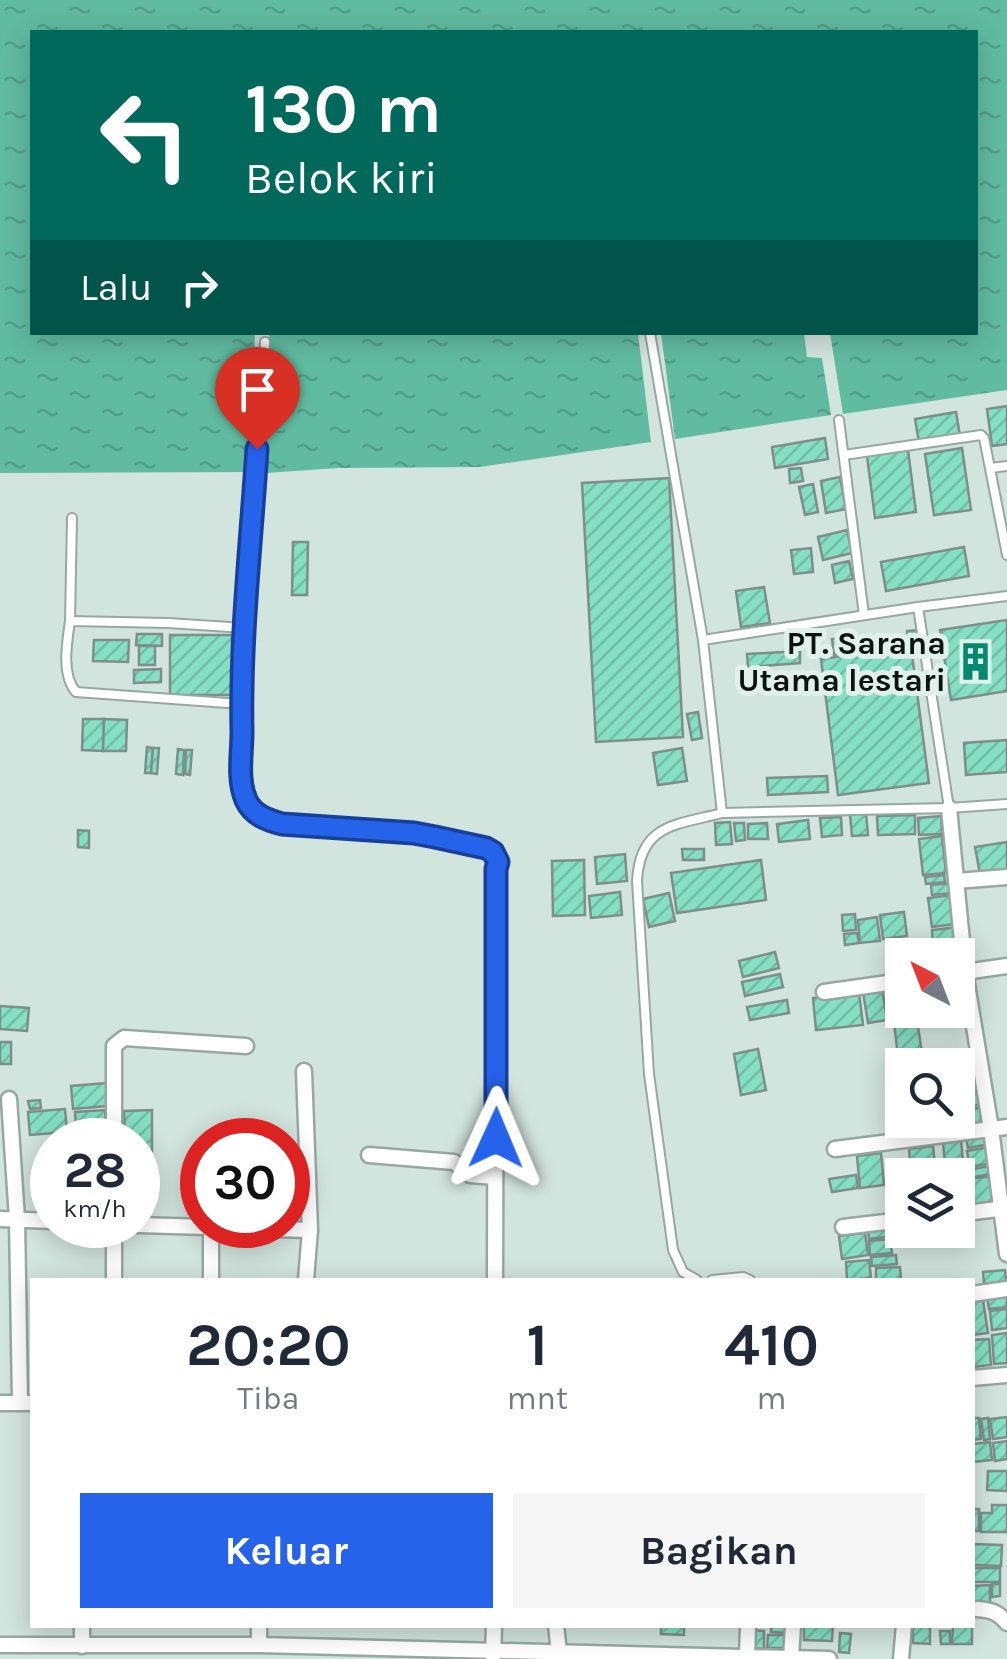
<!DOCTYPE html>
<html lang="id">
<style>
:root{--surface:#fff;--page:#f6f6f7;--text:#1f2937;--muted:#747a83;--accent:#2563eb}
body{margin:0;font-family:Karla,sans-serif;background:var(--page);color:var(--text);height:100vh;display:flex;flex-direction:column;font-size:38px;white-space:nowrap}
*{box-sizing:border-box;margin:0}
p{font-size:32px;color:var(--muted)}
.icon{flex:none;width:55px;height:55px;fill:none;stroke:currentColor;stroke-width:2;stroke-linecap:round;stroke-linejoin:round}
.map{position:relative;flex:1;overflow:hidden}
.side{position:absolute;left:30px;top:1278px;width:945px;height:350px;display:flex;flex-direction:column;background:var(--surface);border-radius:0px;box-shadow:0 5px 25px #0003}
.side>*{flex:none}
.guide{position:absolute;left:30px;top:30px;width:948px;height:305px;border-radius:0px;box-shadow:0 5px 25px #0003;background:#00695c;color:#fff;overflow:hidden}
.needle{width:65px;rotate:318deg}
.tools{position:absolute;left:885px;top:938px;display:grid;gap:20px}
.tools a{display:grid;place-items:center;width:90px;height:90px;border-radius:0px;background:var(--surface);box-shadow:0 5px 25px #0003;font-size:50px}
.speed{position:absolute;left:30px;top:1118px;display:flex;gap:20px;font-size:50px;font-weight:700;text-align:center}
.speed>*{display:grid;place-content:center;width:130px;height:130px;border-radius:50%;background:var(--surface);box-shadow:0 5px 25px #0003;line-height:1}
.speed small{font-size:25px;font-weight:400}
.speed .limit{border:15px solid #d22;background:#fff;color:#111}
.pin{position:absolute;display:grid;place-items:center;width:85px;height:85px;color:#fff;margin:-102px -42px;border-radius:50% 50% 50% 0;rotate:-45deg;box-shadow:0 0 10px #0007}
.pin .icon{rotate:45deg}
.me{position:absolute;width:110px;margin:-55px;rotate:1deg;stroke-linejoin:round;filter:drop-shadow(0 0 8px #0008)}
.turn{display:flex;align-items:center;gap:35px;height:210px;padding:0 50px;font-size:45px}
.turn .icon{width:130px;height:130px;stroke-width:2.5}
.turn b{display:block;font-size:70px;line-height:85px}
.then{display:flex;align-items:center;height:95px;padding:0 50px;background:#0003;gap:20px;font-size:38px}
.eta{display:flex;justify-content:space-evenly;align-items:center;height:170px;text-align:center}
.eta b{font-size:60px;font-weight:700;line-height:70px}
.button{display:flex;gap:20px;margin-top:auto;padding:20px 50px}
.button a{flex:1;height:115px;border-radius:0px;background:var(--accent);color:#fff;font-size:40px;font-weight:700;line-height:115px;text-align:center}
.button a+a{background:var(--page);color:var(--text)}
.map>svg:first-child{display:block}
.water{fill:url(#water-ripples)}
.building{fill:url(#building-hatch);stroke:#7e8e88;stroke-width:2.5}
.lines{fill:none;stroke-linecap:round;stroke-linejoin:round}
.service-casing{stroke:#97a8a2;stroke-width:12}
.minor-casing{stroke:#97a8a2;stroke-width:19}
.service{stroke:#fff;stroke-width:8}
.minor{stroke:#fff;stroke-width:14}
.route-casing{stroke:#184099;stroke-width:25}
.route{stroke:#2563eb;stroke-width:18}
.labels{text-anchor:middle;stroke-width:10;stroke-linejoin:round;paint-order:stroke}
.poi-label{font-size:32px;font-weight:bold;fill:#0d1311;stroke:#e0f1eb;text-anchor:end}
</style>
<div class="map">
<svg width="1007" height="1659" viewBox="0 0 1007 1659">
<defs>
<pattern id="water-ripples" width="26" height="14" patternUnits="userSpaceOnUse" patternTransform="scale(2.5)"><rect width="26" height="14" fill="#61bba0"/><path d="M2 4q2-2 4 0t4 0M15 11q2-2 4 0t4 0" fill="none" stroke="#53a089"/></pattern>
<pattern id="building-hatch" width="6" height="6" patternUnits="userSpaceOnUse" patternTransform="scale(2.5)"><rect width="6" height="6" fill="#85dfc3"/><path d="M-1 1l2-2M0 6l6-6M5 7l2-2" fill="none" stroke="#72bea6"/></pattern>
</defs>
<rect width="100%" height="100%" fill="#d2e4de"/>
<g class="water">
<path d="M0 0H1007V390L843 414 830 333 975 332V32H32V332L255 333 251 472 0 473Z"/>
<path d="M269 333H638L651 442 480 467 338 468 266 473Z"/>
<path d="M661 333H804L807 357 822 358 831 415 675 439Z"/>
</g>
<g class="building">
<path d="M1007 406V444L992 446 987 409Z"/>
<path d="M956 412 960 436 919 442 915 419Z"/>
<path d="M825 438 828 459 775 468 772 447Z"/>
<path d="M962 448 971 510 934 515 925 454Z"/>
<path d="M908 450 916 512 875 518 867 456Z"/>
<path d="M801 468 803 481 790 483 789 469Z"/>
<path d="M840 477 846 509 826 513 821 481Z"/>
<path d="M669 478 683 737 596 742 582 483Z"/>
<path d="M813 484 818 512 805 515 799 487Z"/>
<path d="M847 530 852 553 823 560 818 537Z"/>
<path d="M293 542H308L307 595H292Z"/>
<path d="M964 547 969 576 886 591 881 562Z"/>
<path d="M811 548 813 572 794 574 791 550Z"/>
<path d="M849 561 853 579 835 583 832 565Z"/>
<path d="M764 587 770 623 741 627 736 591Z"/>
<path d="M1007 620V691L951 700 940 630Z"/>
<path d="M917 630 919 644 908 645 907 631Z"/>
<path d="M137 634H162V646L136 645Z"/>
<rect x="170" y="635" width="62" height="60"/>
<path d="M866 635 868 651 834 655 832 639Z"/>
<path d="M94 640H129L128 662 93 661Z"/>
<rect x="139" y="646" width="16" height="19"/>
<path d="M911 647 929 783 838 795 821 659Z"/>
<path d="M800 651V663L748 667 747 654Z"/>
<path d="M161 669V682L134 683V670Z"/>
<path d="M698 712 702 738 692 740 687 714Z"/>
<path d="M83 719H104L103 751 82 750Z"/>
<path d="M104 719 127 720 126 751H103Z"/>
<path d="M1007 740V772L966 775 964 743Z"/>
<path d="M147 747 153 748 151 773H145Z"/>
<path d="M153 748H159L157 774 151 773Z"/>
<path d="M682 748 687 781 658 785 653 753Z"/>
<path d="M178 749 184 750 183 775 176 774Z"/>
<path d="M186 750H192L190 775 185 774Z"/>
<path d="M827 776 828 792 768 795 767 778Z"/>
<path d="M866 813 868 835 852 836 850 815Z"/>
<path d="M915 815V834L878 835 877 816Z"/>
<path d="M941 816 942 834 919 835 918 818Z"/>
<path d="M841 817 842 835 822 837 820 818Z"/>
<path d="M808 820 810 839 779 842 777 824Z"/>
<path d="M730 822 732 844 716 845 715 823Z"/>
<path d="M734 823H744L745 840 736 841Z"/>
<path d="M767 823 768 839H748V824Z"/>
<path d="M78 830 89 831V848L78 847Z"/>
<path d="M942 836 946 873 923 875 919 839Z"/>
<path d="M1007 842V869L980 874 975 847Z"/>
<path d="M682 849H704V860H683Z"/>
<path d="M625 854 627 881 597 884 595 857Z"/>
<path d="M584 860 585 915 553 916 552 861Z"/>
<path d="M761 860 766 900 677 913 671 873Z"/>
<path d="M944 875 945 882 926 884 925 877Z"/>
<path d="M953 883V893L932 895 931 885Z"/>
<path d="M620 892 622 915 591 918 589 896Z"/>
<path d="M669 893 675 921 649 927 643 899Z"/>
<path d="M953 895 956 924 932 927 928 898Z"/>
<path d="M904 912 907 936 883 939 880 915Z"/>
<path d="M855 914 856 930 843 931 842 915Z"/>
<path d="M877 917 880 941 860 943 858 920Z"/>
<path d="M959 927 961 944 933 947 932 930Z"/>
<path d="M857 933 859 943 845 945 844 934Z"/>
<path d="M960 946 962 966H958V955H936V949Z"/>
<path d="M775 952 779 968 743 977 739 961Z"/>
<path d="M780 974 783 987 745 996 742 982Z"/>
<path d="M902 987V1010H915L916 1017 893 1021 888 989Z"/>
<path d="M882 988 887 1020 868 1023 863 992Z"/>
<path d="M859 993 863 1025 816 1030 813 998Z"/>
<path d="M787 1000 789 1013 750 1020 747 1007Z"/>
<path d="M0 1006 29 1008 27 1031 0 1029Z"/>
<path d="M917 1020 922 1053 898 1056 894 1023Z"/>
<rect x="0" y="1042" width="11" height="22"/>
<path d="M758 1049 766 1090 741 1095 734 1054Z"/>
<path d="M106 1083 107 1106 73 1109 71 1086Z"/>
<path d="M981 1088 984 1104 958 1108V1093Z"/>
<path d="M40 1100 41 1108 30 1109 28 1101Z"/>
<path d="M983 1107 986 1127 962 1131 959 1111Z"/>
<path d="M65 1109 67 1132 30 1135 28 1112Z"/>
<path d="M105 1110 106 1126 76 1128 75 1112Z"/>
<path d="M152 1110V1151H138V1140H125L124 1111Z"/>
<path d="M905 1120H931L933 1129 907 1134Z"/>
<path d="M934 1120H957L958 1123 936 1128Z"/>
<path d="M988 1134 990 1144 968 1148 966 1138Z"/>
<path d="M961 1141 963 1161 945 1163 943 1143Z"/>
<path d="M933 1146 936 1175H911L909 1149Z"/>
<path d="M989 1147 992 1163 970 1167 967 1151Z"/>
<path d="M881 1153 884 1185 860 1188 857 1156Z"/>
<path d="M963 1163 964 1172 939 1175 938 1167Z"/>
<path d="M991 1166 992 1174 968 1178 966 1170Z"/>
<path d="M856 1175 858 1188 832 1192 829 1179Z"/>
<path d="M993 1176 996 1204 969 1208 966 1179Z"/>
<path d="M964 1177 968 1208 958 1209V1178Z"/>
<path d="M894 1227V1236L869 1239 868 1230Z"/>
<path d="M865 1233 868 1255 842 1259 839 1236Z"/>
<path d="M890 1239 892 1253 870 1255 869 1241Z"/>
<path d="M896 1255 897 1264 872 1266 871 1257Z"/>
<path d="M869 1260 871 1278 847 1280 846 1262Z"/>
<path d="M900 1267 901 1280H876V1268Z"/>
<path d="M1005 1270 1006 1281 984 1284 983 1272Z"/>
<path d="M1007 1294V1307L989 1309 987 1296Z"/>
<path d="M983 1300 988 1333 972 1335V1302Z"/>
<path d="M1007 1309V1328L992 1330 990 1311Z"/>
<path d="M1007 1333V1363L994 1364 992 1335Z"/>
<path d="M989 1339 991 1365 972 1367V1340Z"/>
<path d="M1007 1417V1437L993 1439 990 1419Z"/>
<path d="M972 1418H979L981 1439 972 1440Z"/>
<path d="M988 1418 990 1439 984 1440 981 1419Z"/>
<path d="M1007 1441V1459L995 1461 993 1443Z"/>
<path d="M990 1442 992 1460 972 1462V1444Z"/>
<path d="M988 1471H1007V1491L987 1490Z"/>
<path d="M992 1505H1007V1532H981V1513H992Z"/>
<rect x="972" y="1509" width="7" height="22"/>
<path d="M972 1544 1002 1545 1001 1566 972 1565Z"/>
<rect x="973" y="1568" width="27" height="14"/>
<path d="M992 1584H1000V1596L992 1597Z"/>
<path d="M990 1585V1605H972V1586Z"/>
<path d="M661 1625H684V1635L661 1634Z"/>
<path d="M771 1625H787V1633L771 1632Z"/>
<path d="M804 1625H833L832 1641 804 1640Z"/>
<path d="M913 1625H930V1644L913 1643Z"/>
<path d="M953 1625H972V1644H952Z"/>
<path d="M751 1630 764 1631V1649L750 1648Z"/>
<path d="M940 1631H950V1644H941Z"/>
<path d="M840 1633 851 1634 849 1653 839 1652Z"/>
<path d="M768 1635H786V1648H767Z"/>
</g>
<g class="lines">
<defs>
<g id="service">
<path d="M650 333 703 640"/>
<path d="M265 342 241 704V780L244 796 250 808 266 820 282 824 414 833 486 849 493 853 498 862 496 869"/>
<path d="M839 420 864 615"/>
<path d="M844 455 981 435 984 438 1007 555"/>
<path d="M991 468 1007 466"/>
<path d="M1007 596 918 607 703 640 722 813 949 808 1007 804"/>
<path d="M918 607 949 808"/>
<path d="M70 621 72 518"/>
<path d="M241 704 76 692C61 675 67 642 70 621L168 623 245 628"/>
<path d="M697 1280 683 1272 673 1250 649 1074 637 881C640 824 676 825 722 813"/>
<path d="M712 1280 743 1277 750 1280"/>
</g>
<g id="minor">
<path d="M949 808 965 972 991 1129 1007 1254"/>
<path d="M956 881 1007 877"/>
<path d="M958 973 1007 966"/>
<path d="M824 992 902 981"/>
<path d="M304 1071 310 1230 306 1280"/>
<path d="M9 1099 17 1219 20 1402"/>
<path d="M114 1140V1046L124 1038 246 1046"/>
<path d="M835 1149 1007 1127"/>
<path d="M369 1155 454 1162 470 1175 495 1177"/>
<path d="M958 1214 1006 1208"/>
<path d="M0 1219 52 1221"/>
<path d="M138 1225 310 1230"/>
<path d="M211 1226V1280"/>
<path d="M843 1227 902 1220"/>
<path d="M114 1280V1225"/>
<path d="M495 1280 496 869"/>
<path d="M972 1294 1007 1289"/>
<path d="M972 1378 1007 1375"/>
<path d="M0 1403H32"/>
<path d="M977 1609C991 1610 998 1612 1007 1623"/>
<path d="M82 1625V1646"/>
<path d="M556 1625 559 1653"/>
<path d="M0 1645H259L829 1659"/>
<path d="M259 1645V1625"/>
<path d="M747 1657 748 1625"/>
<path d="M493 1658 494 1625"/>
<path d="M791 1658 793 1625"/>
<path d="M901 1659 904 1625"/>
</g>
</defs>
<use href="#service" class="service-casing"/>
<use href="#minor" class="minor-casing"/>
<use href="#service" class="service"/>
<use href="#minor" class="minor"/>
</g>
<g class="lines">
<defs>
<path id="route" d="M257 449C251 543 240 638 242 732 242 754 237 779 246 800 253 815 267 820 282 824L414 833 435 837 486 848 493 852 498 862 496 869V1138"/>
</defs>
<use href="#route" class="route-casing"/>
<use href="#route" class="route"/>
</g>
<defs>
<symbol id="building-bare" viewBox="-9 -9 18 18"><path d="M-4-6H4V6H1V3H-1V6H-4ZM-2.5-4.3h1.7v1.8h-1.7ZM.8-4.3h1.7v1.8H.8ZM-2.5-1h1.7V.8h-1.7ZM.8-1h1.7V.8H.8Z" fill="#03896e" stroke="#e0f1eb" stroke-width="2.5" paint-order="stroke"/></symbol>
</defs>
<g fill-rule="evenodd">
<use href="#building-bare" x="948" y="634" width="55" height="55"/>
</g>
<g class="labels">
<g class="poi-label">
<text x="946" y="654">PT. Sarana<tspan x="946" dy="37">Utama lestari</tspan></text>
</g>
</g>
</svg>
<div class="tools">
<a><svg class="needle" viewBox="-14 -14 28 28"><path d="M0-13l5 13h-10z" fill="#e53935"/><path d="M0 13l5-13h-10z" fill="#747a83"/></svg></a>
<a><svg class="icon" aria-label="search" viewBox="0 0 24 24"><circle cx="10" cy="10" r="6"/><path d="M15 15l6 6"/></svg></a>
<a><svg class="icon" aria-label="layers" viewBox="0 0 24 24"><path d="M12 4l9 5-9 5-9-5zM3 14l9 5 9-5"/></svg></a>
</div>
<div class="speed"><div>28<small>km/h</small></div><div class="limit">30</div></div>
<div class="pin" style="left:257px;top:449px;background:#d93025"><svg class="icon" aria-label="arrive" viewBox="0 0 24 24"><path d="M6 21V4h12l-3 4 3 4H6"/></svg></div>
<svg class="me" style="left:496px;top:1138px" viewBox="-20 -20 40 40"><path d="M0-17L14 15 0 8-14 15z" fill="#2563eb" stroke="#fff" stroke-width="4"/></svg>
<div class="guide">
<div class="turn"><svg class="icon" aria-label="left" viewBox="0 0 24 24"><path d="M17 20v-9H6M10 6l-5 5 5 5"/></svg><div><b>130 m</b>Belok kiri</div></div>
<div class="then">Lalu<svg class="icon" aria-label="right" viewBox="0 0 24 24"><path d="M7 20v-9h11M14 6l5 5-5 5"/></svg></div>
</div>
<section class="side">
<div class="eta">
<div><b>20:20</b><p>Tiba</p></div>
<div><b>1</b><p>mnt</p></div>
<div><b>410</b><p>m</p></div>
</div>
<div class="button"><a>Keluar</a><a>Bagikan</a></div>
</section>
</div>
